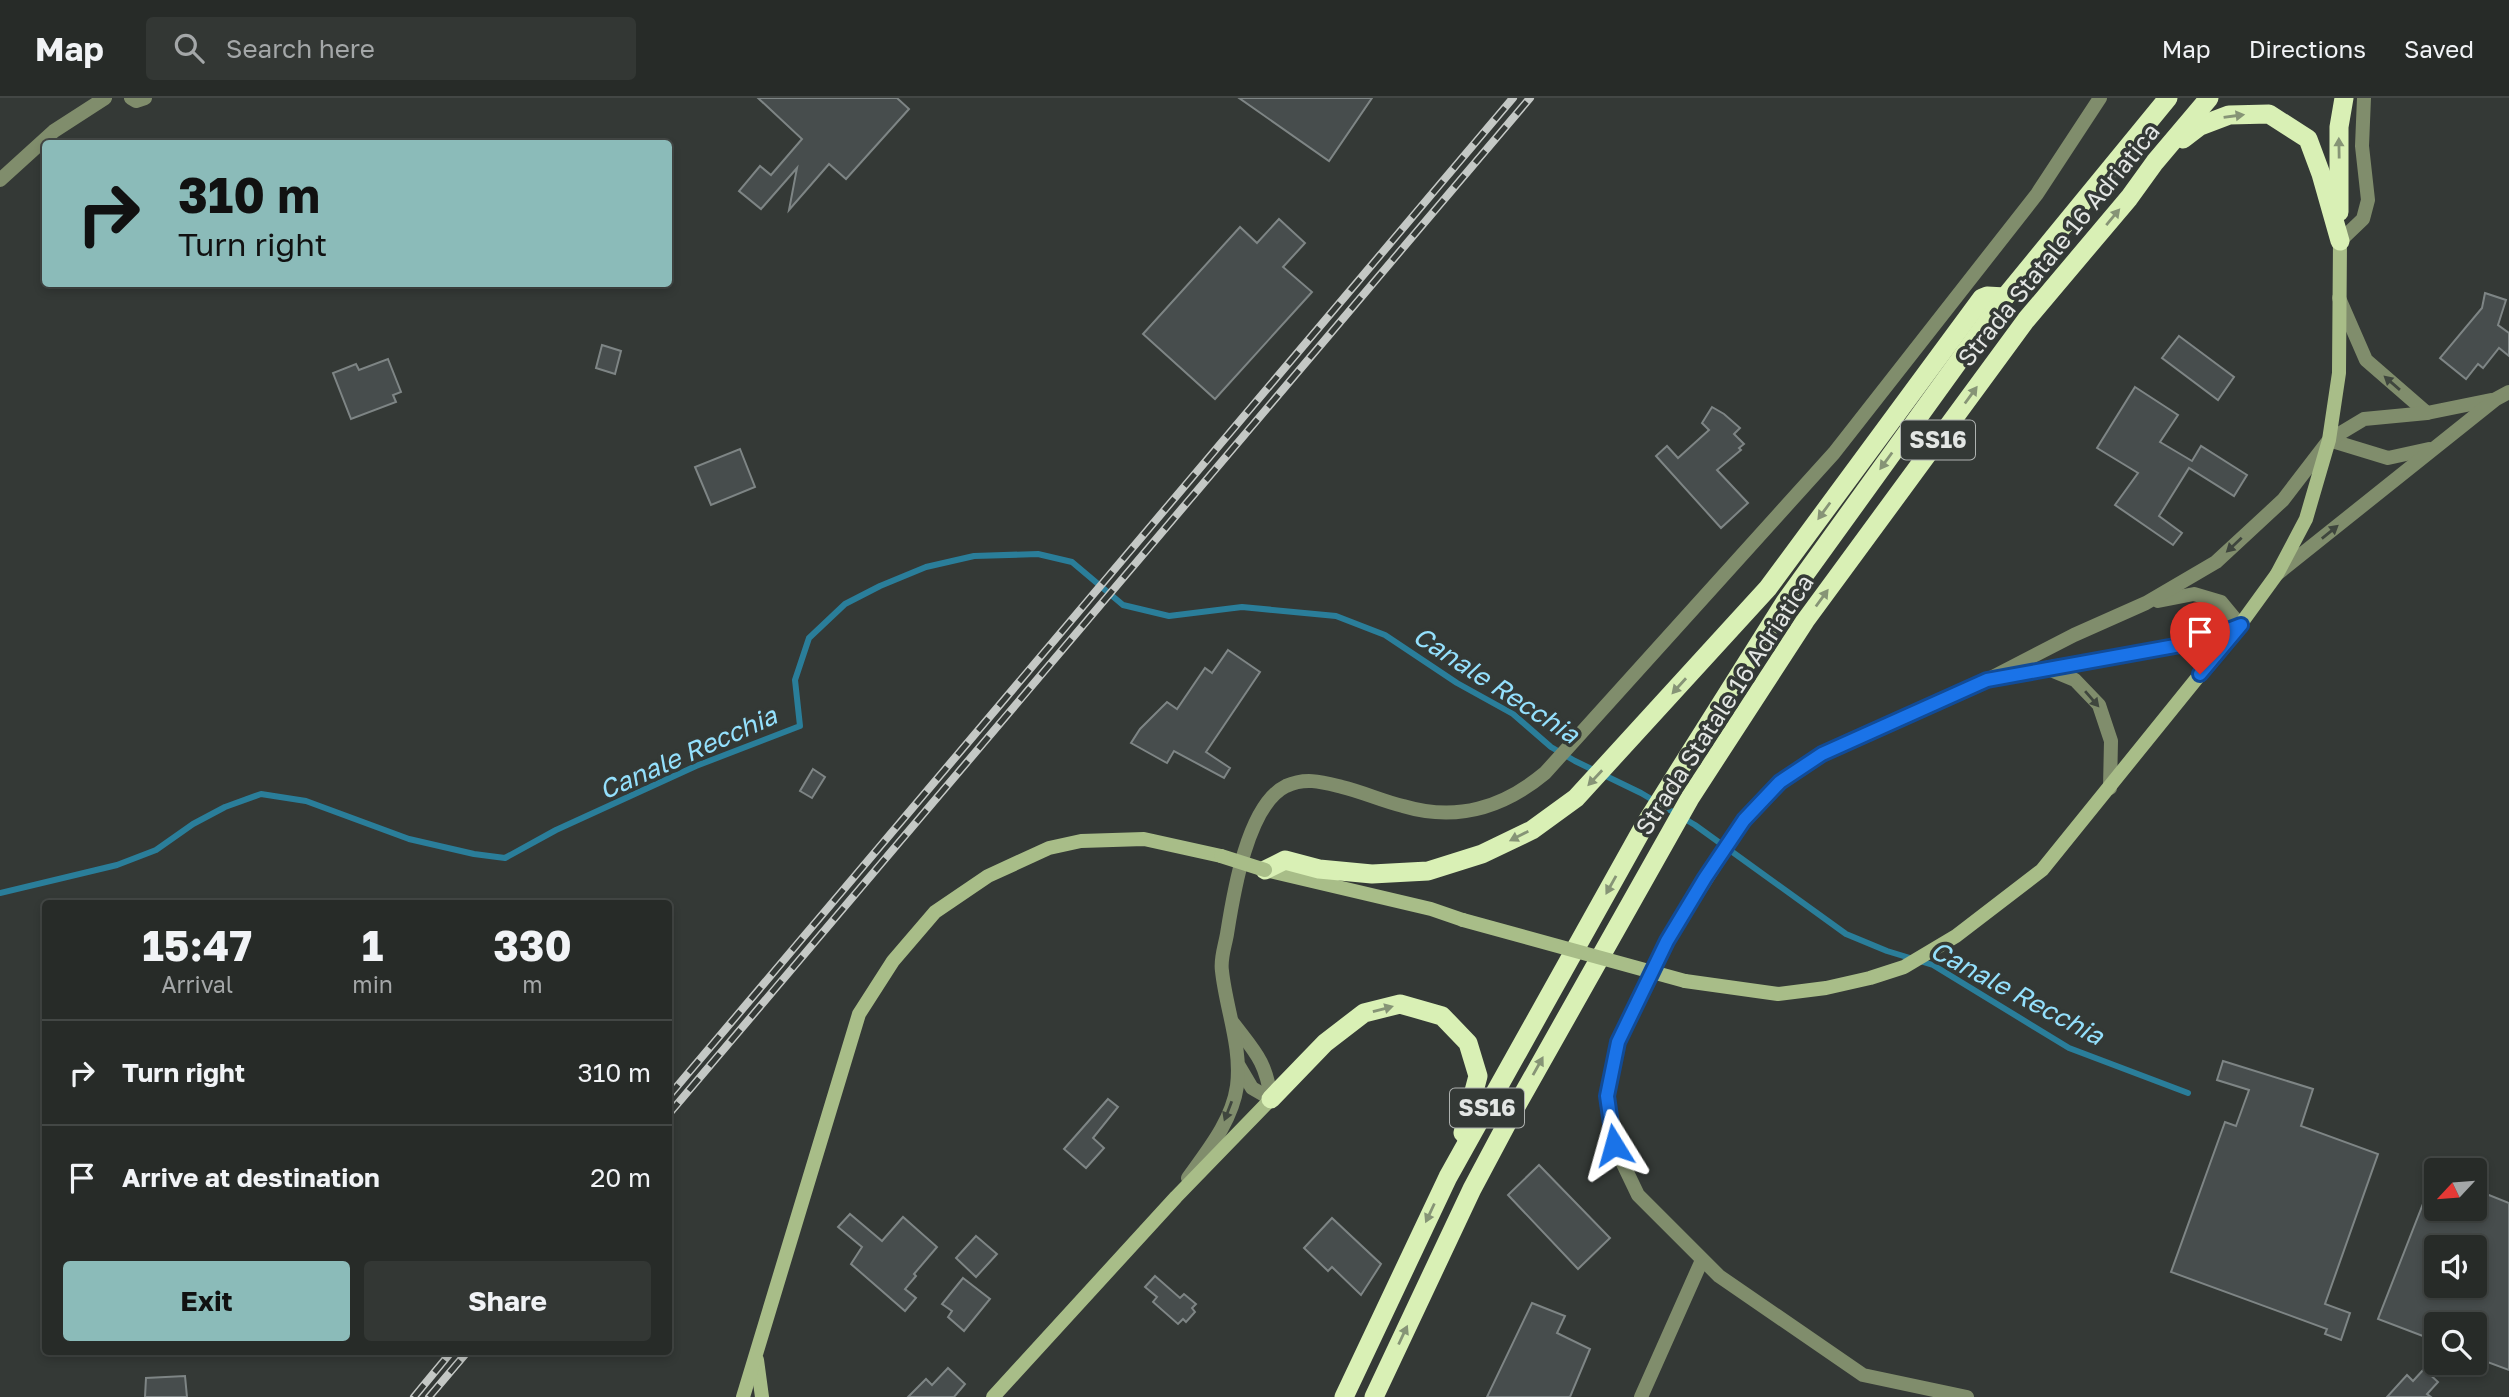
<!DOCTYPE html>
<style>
:root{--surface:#272b28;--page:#333734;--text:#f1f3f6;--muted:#a4a7a8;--line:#434745;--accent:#8bbbb9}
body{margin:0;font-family:"Golos Text",sans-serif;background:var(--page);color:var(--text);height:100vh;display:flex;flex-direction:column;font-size:26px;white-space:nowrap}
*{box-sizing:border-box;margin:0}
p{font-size:23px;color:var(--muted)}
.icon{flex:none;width:38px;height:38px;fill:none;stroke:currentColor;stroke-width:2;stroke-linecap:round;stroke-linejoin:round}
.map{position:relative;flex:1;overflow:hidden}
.drawer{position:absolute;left:42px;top:802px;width:630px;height:455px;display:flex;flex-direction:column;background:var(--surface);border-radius:7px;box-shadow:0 4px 10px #0003,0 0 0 2px var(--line)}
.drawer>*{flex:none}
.top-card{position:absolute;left:42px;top:42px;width:630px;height:147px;border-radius:7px;box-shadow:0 4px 10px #0003,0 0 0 2px var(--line);background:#8bbbb9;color:#111;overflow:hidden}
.needle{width:46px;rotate:244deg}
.tools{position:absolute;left:2424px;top:1060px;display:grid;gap:14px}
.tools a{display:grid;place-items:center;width:63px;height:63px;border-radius:7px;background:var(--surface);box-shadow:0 4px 10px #0003,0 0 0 2px var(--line);font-size:35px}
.pin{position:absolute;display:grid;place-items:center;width:60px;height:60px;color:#fff;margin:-72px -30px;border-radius:50% 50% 50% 0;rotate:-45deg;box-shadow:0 0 7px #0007}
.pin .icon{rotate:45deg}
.me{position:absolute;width:77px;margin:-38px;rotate:352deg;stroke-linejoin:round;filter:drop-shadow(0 0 5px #0008)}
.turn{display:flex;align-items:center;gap:24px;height:147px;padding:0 21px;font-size:32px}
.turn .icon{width:91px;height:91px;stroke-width:2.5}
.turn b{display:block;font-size:49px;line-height:60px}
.eta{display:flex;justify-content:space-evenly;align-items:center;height:119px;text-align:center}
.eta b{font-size:42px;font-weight:700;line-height:49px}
.cta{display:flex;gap:14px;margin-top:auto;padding:14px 21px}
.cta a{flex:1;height:80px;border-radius:7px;background:var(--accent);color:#111;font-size:28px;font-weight:700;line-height:80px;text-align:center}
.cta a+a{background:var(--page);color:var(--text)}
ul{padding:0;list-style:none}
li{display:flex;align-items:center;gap:21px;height:105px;padding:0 21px;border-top:2px solid var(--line)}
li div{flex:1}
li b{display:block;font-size:26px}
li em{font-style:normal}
header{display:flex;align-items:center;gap:42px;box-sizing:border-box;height:98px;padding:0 35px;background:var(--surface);border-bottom:2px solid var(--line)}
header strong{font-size:33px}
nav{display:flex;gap:38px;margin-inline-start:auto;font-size:24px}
.search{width:490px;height:63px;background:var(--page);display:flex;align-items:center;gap:18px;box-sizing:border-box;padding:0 24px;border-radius:7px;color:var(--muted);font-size:26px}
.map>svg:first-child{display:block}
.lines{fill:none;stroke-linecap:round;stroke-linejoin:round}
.stream{stroke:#2a7e9a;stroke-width:6}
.building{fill:#474d4d;stroke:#7e8585;stroke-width:2;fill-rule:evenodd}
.minor{stroke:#808d6c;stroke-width:14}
.tertiary{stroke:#808d6c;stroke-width:14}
.secondary{stroke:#a8bd88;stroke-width:14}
.trunk{stroke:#d9f0b5;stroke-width:19}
.rail-casing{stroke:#c4c8c5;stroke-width:8}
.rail{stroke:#343936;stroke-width:5;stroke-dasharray:16;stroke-linecap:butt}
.secondary-bridge{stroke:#a8bd88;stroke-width:14}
.oneway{fill:#869476}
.oneway2{fill:#3f463e}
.route-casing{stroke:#114b97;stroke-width:18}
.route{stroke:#1a73e8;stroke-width:12}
.labels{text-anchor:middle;stroke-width:7;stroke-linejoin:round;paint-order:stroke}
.shield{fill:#343936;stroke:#aeb2b0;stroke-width:2}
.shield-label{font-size:23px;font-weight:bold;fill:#e3e6e4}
.street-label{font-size:24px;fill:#e3e6e4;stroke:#343936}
.water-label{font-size:26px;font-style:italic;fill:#94e0fd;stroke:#343936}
</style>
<header>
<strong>Map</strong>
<div class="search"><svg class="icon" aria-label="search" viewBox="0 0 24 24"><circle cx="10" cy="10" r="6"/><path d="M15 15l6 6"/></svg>Search here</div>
<nav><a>Map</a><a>Directions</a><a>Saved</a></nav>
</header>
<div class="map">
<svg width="2509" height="1299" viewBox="0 0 2509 1299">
<rect width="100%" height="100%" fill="#343936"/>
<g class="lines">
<path class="stream" d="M0 795 117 767 156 752 193 726 225 709 261 696 306 703 409 741 474 756 505 760 556 732 696 668 800 628 795 582 809 540 845 506 880 488 926 469 974 458 1038 456 1072 464 1123 507 1169 518 1242 509 1336 518 1385 537 1457 585 1513 616 1551 649 1575 663 1641 695 1695 727 1846 836 1887 853 1933 867 2069 950 2188 995"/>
</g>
<g class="building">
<path d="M758 0H897L909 11 846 81 829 66 789 112 797 70 761 111 739 93 760 68 771 77 802 41Z"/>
<path d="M1239 0H1372L1329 63Z"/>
<path d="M1279 121 1305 145 1283 169 1312 194 1215 301 1143 236 1240 129 1257 145Z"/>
<path d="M2485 195 2506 202 2498 227 2509 235V258L2499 250 2483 270 2478 266 2466 281 2440 260 2482 210Z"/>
<path d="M2179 238 2234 279 2218 302 2162 260Z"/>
<path d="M602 247 621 253 615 276 596 270Z"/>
<path d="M388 261 401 294 393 297 396 304 351 321 333 275 356 266 359 272Z"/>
<path d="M2135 289 2178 317 2160 344 2192 363 2201 348 2247 377 2234 398 2189 370 2159 418 2182 435 2173 447 2115 407 2138 375 2097 350Z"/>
<path d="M1712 309 1724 316 1740 330 1734 336 1744 346 1739 350 1741 352 1717 372 1748 405 1721 430 1656 358 1667 348 1678 360 1709 332 1702 325Z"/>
<path d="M740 351 755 389 711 407 695 369Z"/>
<path d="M1228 552 1260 574 1206 654 1230 670 1224 680 1174 653 1167 665 1131 645 1140 631 1167 604 1177 611 1205 570 1212 575Z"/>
<path d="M813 671 825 679 812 700 800 693Z"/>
<path d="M2223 963 2313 991 2301 1028 2378 1056 2325 1206 2350 1215 2341 1242 2325 1236 2327 1231 2171 1174 2225 1024 2236 1028 2249 992 2217 982Z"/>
<path d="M1108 1001 1118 1009 1093 1040 1104 1050 1086 1070 1064 1051Z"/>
<path d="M1539 1067 1610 1140 1578 1171 1508 1097Z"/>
<path d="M2435 1075 2436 1111H2474V1091L2509 1105V1272L2474 1259V1227H2436V1243L2378 1221ZM2436 1150H2474V1188H2436Z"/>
<path d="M850 1116 882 1143 903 1119 937 1149 914 1176 916 1178 905 1191 916 1200 905 1213 851 1166 862 1149 838 1129Z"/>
<path d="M1332 1120 1381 1166 1361 1197 1332 1169 1328 1173 1304 1150Z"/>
<path d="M976 1138 997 1156 976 1179 956 1160Z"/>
<path d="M1155 1178 1180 1200 1184 1196 1196 1206 1192 1210 1195 1214 1186 1224 1183 1221 1178 1226 1153 1204 1157 1199 1145 1189Z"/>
<path d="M963 1180 990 1201 964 1233 948 1219 952 1213 942 1206Z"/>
<path d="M1532 1205 1565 1218 1557 1235 1590 1251 1570 1299H1487Z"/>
<path d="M948 1270 965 1286 954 1299H908L926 1281 932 1287Z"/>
<path d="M2424 1271 2438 1284 2427 1296 2431 1299H2387L2407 1277 2413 1283Z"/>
<path d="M185 1278 187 1299H145L146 1280Z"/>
</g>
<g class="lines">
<g class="minor">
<path d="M131 0 136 3 145 0"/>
<path d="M2340 143 2363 121 2368 102 2362 48 2364 0"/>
<path d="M2339 200 2366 262 2427 315 2491 302"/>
<path d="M2329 342 2388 360 2429 351"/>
<path d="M2277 476 2496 301 2509 294"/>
<path d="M2046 570 2197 544 2240 527 2221 504 2194 496 2158 503"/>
<path d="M2005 578 2046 570 2075 582 2099 607 2111 643 2110 690"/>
<path d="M1641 1299 1702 1162"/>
<path d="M1967 1299 1863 1277 1719 1178 1638 1097 1614 1047 1607 998 1618 944 1667 843 1744 722 1780 684 1822 656 1987 582 2074 537 2146 505 2216 464 2283 402 2329 342 2364 321 2427 315"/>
</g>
<g class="tertiary">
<path d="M0 82 54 33 105 0"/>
<path d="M1233 925C1255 954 1266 963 1271 1001"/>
<path d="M1239 968 1252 990 1271 1001"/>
<path d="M1188 1080C1208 1052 1232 1023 1237 988 1242 949 1226 911 1222 873 1220 861 1225 848 1227 836 1233 798 1247 707 1286 688 1306 679 1322 684 1342 689 1363 694 1382 703 1403 708 1457 724 1503 710 1545 675L1834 355 2037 96 2100 0"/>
</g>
<g class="secondary">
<path d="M1265 772 1431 811 1463 822"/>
<path d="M1685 883 1778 896 1826 890 1870 880 1904 869 1956 838 2042 772 2240 527 2277 476 2306 421 2329 342 2339 275 2340 143"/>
<path d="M757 1262 762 1299"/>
<path d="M743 1299 859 916 893 863 935 814 988 778 1049 750 1081 743 1144 741 1221 758"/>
<path d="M993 1299 1176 1099 1271 1001"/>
</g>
<g class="trunk">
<path d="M2183 41 2200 28 2229 17 2269 16 2308 41 2321 76 2340 143"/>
<path d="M2339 114V29L2344 0"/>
<path d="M1265 772 1285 762 1319 771 1372 776 1428 773 1482 756 1532 732 1576 700 1768 490 1982 200 1987 198 2005 199"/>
<path d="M1271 1001 1325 945 1364 915 1400 906 1442 918 1468 945 1478 978 1463 1035"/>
<path d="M1344 1299 1448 1079 1644 728 1785 504 2005 199 2168 0"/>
<path d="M1374 1299 1472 1091 1513 1014 1690 700 1805 523 2026 222 2129 100 2155 64 2209 0"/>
</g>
<defs>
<g id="rail">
<path d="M668 999 1513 0"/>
<path d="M668 1017 1530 0"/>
<path d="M414 1299 452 1253"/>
<path d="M429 1299 468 1253"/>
</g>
</defs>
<use href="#rail" class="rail-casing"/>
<use href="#rail" class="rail"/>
<g class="secondary-bridge">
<path d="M1221 758 1265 772"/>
<path d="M1463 822 1685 883"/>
</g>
</g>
<defs><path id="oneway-solid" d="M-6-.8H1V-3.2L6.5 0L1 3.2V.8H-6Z" transform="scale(1.75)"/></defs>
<g class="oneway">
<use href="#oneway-solid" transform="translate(2234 18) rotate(-8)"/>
<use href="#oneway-solid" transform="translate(2339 50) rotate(-91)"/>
<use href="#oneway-solid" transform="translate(2113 119) rotate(-50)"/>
<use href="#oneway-solid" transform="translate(1971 297) rotate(-54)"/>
<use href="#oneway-solid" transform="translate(1886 363) rotate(126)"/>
<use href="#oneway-solid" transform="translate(1824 413) rotate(126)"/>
<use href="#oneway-solid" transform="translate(1822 500) rotate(-54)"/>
<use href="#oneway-solid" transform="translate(1679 588) rotate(132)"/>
<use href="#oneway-solid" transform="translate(1595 680) rotate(133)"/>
<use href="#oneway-solid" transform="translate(1519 738) rotate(153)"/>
<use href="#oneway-solid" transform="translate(1611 787) rotate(119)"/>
<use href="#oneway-solid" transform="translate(1383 911) rotate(-15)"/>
<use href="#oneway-solid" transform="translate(1538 968) rotate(-61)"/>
<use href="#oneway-solid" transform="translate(1430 1115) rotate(115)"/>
<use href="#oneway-solid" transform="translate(1403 1237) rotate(-65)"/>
</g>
<g class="oneway2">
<use href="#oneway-solid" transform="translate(2392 285) rotate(-139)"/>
<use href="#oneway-solid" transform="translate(2330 434) rotate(-39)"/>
<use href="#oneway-solid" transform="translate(2234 447) rotate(137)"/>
<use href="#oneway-solid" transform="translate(2092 601) rotate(49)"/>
<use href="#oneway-solid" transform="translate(1228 1013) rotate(111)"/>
</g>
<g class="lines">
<defs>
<path id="route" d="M1614 1047 1607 998 1618 944 1667 843 1705 780 1744 722 1780 684 1822 656 1987 582 2197 544 2241 527 2200 576"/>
</defs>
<use href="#route" class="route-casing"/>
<use href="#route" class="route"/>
</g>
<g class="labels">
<g class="shield">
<rect x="1901" y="322.5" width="74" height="39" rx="5"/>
<rect x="1450" y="990.5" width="74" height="39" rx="5"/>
</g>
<g class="shield-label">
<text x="1938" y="350">SS16</text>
<text x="1487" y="1018">SS16</text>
</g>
<g class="street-label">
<text transform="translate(2059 147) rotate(-51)" y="8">Strada Statale 16 Adriatica</text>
<text transform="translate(1725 607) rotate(-57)" y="8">Strada Statale 16 Adriatica</text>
</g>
<g class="water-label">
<text transform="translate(1496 587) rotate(33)" y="9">Canale Recchia</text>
<text transform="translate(688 655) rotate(-24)" y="9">Canale Recchia</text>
<text transform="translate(2017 895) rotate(28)" y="9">Canale Recchia</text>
</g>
</g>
</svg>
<div class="tools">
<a><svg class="needle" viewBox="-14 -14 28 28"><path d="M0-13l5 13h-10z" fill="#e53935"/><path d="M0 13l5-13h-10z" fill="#a4a7a8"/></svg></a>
<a><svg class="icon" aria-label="sound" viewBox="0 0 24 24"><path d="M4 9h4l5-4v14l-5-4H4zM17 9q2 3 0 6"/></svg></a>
<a><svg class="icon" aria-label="search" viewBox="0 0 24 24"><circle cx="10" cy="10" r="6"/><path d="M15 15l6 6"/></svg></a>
</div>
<div class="pin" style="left:2200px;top:576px;background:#d93025"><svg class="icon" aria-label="arrive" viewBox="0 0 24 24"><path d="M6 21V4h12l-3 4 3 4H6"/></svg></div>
<svg class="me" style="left:1614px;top:1047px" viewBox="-20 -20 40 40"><path d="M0-17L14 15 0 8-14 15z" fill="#1a73e8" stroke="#fff" stroke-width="4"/></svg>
<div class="top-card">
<div class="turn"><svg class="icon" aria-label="right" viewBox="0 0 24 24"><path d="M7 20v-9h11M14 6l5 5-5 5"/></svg><div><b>310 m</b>Turn right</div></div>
</div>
<section class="drawer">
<div class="eta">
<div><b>15:47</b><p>Arrival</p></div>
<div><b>1</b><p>min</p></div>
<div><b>330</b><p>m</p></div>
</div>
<ul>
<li><svg class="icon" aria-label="right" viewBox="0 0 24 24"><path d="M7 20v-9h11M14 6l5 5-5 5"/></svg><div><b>Turn right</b></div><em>310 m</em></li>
<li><svg class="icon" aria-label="arrive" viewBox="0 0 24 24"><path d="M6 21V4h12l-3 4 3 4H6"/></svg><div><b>Arrive at destination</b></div><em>20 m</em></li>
</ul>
<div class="cta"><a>Exit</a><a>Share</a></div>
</section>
</div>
